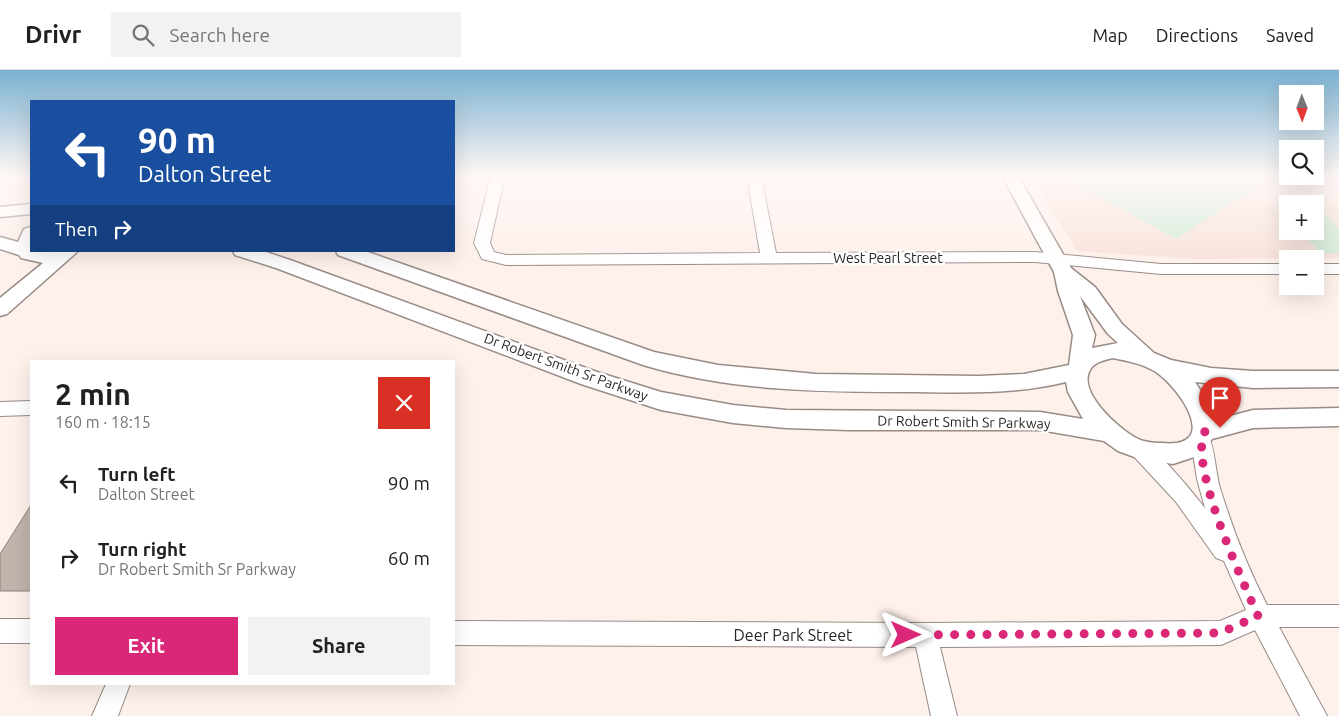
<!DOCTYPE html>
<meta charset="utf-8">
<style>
:root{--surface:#fff;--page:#f2f2f2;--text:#202124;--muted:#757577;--line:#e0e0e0;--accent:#db2777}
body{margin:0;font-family:Ubuntu,sans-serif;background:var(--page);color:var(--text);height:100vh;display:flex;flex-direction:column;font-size:19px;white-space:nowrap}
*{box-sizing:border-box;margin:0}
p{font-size:16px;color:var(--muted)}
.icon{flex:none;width:28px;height:28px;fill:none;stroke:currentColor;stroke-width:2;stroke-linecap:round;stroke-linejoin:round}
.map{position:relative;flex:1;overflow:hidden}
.side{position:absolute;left:30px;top:290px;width:425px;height:325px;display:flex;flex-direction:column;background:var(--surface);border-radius:0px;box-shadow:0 5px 20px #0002}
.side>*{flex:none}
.top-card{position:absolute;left:30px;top:30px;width:425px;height:152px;border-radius:0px;box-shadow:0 5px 20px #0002;background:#1a4fa0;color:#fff;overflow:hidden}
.needle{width:32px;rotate:179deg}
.buttons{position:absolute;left:1279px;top:15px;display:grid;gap:10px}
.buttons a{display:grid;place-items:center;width:45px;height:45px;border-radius:0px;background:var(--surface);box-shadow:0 5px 20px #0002;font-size:25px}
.pin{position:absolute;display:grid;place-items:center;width:42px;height:42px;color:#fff;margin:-51px -21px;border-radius:50% 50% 50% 0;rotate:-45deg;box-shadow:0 0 5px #0007}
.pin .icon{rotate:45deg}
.me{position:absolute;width:55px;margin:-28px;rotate:90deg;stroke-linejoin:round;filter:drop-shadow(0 0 4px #0008)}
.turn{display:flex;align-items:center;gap:18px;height:105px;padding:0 25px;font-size:22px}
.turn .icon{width:65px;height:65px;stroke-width:2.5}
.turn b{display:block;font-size:35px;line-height:42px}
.then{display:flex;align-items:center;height:48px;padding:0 25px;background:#0003;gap:10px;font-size:19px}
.round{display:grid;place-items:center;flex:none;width:52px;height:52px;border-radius:0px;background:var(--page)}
.headline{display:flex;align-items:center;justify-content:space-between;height:85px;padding:0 25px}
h1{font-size:30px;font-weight:600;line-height:38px}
.action{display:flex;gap:10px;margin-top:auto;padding:10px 25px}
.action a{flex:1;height:58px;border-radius:0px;background:var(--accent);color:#fff;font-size:20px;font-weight:600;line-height:58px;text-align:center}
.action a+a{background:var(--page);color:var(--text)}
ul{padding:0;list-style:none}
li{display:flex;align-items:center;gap:15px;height:75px;padding:0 25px}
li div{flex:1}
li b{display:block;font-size:19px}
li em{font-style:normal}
header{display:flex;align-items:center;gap:30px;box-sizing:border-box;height:70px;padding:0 25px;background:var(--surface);border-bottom:1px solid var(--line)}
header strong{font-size:24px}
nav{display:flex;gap:28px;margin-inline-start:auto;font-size:18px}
.search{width:350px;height:45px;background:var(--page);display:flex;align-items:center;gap:12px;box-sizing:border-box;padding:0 18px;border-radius:0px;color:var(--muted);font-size:19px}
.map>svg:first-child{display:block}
.built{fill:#f8e2da;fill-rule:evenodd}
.green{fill:#d0ebd8}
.building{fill:#c0b4ad;stroke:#8c807a}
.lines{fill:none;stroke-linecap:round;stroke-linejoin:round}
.minor-casing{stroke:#988b86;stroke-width:2}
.tertiary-casing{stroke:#988b86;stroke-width:3}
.minor{fill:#fff;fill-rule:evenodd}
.tertiary{fill:#fff;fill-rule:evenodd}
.route{stroke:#db2777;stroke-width:9;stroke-dasharray:0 16.2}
.labels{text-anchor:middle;stroke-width:5;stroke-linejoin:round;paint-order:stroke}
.street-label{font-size:14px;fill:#2b2624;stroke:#fff}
.near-street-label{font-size:16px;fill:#2b2624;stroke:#fff}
</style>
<header>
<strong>Drivr</strong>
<div class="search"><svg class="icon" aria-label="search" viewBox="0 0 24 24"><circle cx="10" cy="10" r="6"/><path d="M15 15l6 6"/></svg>Search here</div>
<nav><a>Map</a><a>Directions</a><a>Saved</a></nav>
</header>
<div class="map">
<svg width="1339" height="646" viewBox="0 0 1339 646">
<rect width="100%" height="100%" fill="#fef0eb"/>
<path class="built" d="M1031 106H1339V188L1194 189 1077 181ZM1288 134H1315V161H1288Z"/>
<g class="green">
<path d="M1079 106H1273L1176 169 1070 111Z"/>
<path d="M1274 132H1313L1339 158V183L1321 184 1301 161H1315V134H1288L1287 147Z"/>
</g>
<path class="building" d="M31 435V521H0V484Z"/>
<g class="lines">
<defs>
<g id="minor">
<path d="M491 106H505L490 173 494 182 506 185 760 183 747 106H761L776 183 1035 182 1161 194H1288V204H1161L1035 192 506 195 482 189 474 173Z"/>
<rect x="1315" y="194" width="24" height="10"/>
<path d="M31 331V345L0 346V332Z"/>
<path d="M1201 363 1208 365C1216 381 1215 404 1221 421 1233 460 1248 498 1267 535H1339V557H1279L1327 646H1300L1255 560 1221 575 940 577 957 646H931L916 577 454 575V551L925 553 1220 551 1246 540 1224 491 1216 488 1176 432 1126 378 1129 372C1130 372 1136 370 1136 370 1151 370 1195 425 1205 438L1197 409 1191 371 1194 365Z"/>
<rect x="0" y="549" width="31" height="24"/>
<path d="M106 614H130L118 646H92Z"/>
</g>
<g id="tertiary">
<path d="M1002 106H1018L1071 198 1095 217 1122 254 1154 283 1171 290 1211 298 1253 301H1339V317L1253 318 1195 312 1209 333 1215 350 1253 340 1339 338V356L1253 358 1212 369 1200 385 1173 394 1137 388 1118 381 1104 371 1040 360H849L786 358 733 353 661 340 581 314 276 198 235 185 233 181H263L290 190 597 302 661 322 733 335 786 340 1040 342 1083 349 1068 322 1066 312C1017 324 969 323 919 322 826 322 733 322 643 295L338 185 336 181H365L654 282 718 295 816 304 979 306 1024 304 1069 295 1073 265 1058 221 1054 202ZM1080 226 1108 264 1118 273 1092 278 1095 265ZM1113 288C1128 291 1143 294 1156 302 1181 319 1221 379 1162 373 1153 373 1143 372 1136 368 1119 359 1077 322 1090 300 1094 292 1105 290 1113 288Z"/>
<path d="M31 134V144L0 147V137Z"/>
<path d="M31 157V181L77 182 7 244 0 246V228L43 193 21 188 19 185 0 179V167L18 172 24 159Z"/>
</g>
</defs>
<use href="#minor" class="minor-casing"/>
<use href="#tertiary" class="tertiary-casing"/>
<use href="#minor" class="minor"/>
<use href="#tertiary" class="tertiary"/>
</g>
<linearGradient id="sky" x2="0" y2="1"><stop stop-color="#7ab0d0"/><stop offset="0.54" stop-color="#fff8f6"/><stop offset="1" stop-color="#fff8f6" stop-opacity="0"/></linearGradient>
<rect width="1339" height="196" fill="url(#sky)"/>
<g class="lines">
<path class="route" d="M906 565 1220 563 1258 546C1242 509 1190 399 1204 362L1220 358"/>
</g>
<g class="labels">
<g class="street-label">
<text x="888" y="193">West Pearl Street</text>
<text transform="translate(566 297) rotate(20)" y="5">Dr Robert Smith Sr Parkway</text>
<text transform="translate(964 352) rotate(1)" y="5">Dr Robert Smith Sr Parkway</text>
</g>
<g class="near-street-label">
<text x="793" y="571">Deer Park Street</text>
</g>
</g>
</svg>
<div class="buttons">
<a><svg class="needle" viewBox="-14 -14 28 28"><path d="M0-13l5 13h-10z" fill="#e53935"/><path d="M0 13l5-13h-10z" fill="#757577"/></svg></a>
<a><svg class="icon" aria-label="search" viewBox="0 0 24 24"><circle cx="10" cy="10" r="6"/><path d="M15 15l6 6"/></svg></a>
<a>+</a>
<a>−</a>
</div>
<div class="pin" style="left:1220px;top:358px;background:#d93025"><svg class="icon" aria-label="arrive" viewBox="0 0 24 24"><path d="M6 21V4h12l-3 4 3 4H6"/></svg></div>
<svg class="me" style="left:906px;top:565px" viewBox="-20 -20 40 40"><path d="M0-17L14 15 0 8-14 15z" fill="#db2777" stroke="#fff" stroke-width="4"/></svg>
<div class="top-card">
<div class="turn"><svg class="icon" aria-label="left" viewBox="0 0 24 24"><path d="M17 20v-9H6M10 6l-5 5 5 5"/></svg><div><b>90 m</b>Dalton Street</div></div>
<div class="then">Then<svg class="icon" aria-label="right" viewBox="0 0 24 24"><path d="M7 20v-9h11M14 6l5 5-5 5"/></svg></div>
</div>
<section class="side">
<div class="headline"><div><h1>2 min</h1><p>160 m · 18:15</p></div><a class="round" style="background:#d93025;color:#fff"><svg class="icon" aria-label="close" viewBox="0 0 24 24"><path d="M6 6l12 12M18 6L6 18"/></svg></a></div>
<ul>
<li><svg class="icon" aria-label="left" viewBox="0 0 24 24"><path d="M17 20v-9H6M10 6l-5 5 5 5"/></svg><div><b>Turn left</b><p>Dalton Street</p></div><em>90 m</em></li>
<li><svg class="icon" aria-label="right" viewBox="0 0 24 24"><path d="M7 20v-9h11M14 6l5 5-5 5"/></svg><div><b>Turn right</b><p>Dr Robert Smith Sr Parkway</p></div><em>60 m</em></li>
</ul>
<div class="action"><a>Exit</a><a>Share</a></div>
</section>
</div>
